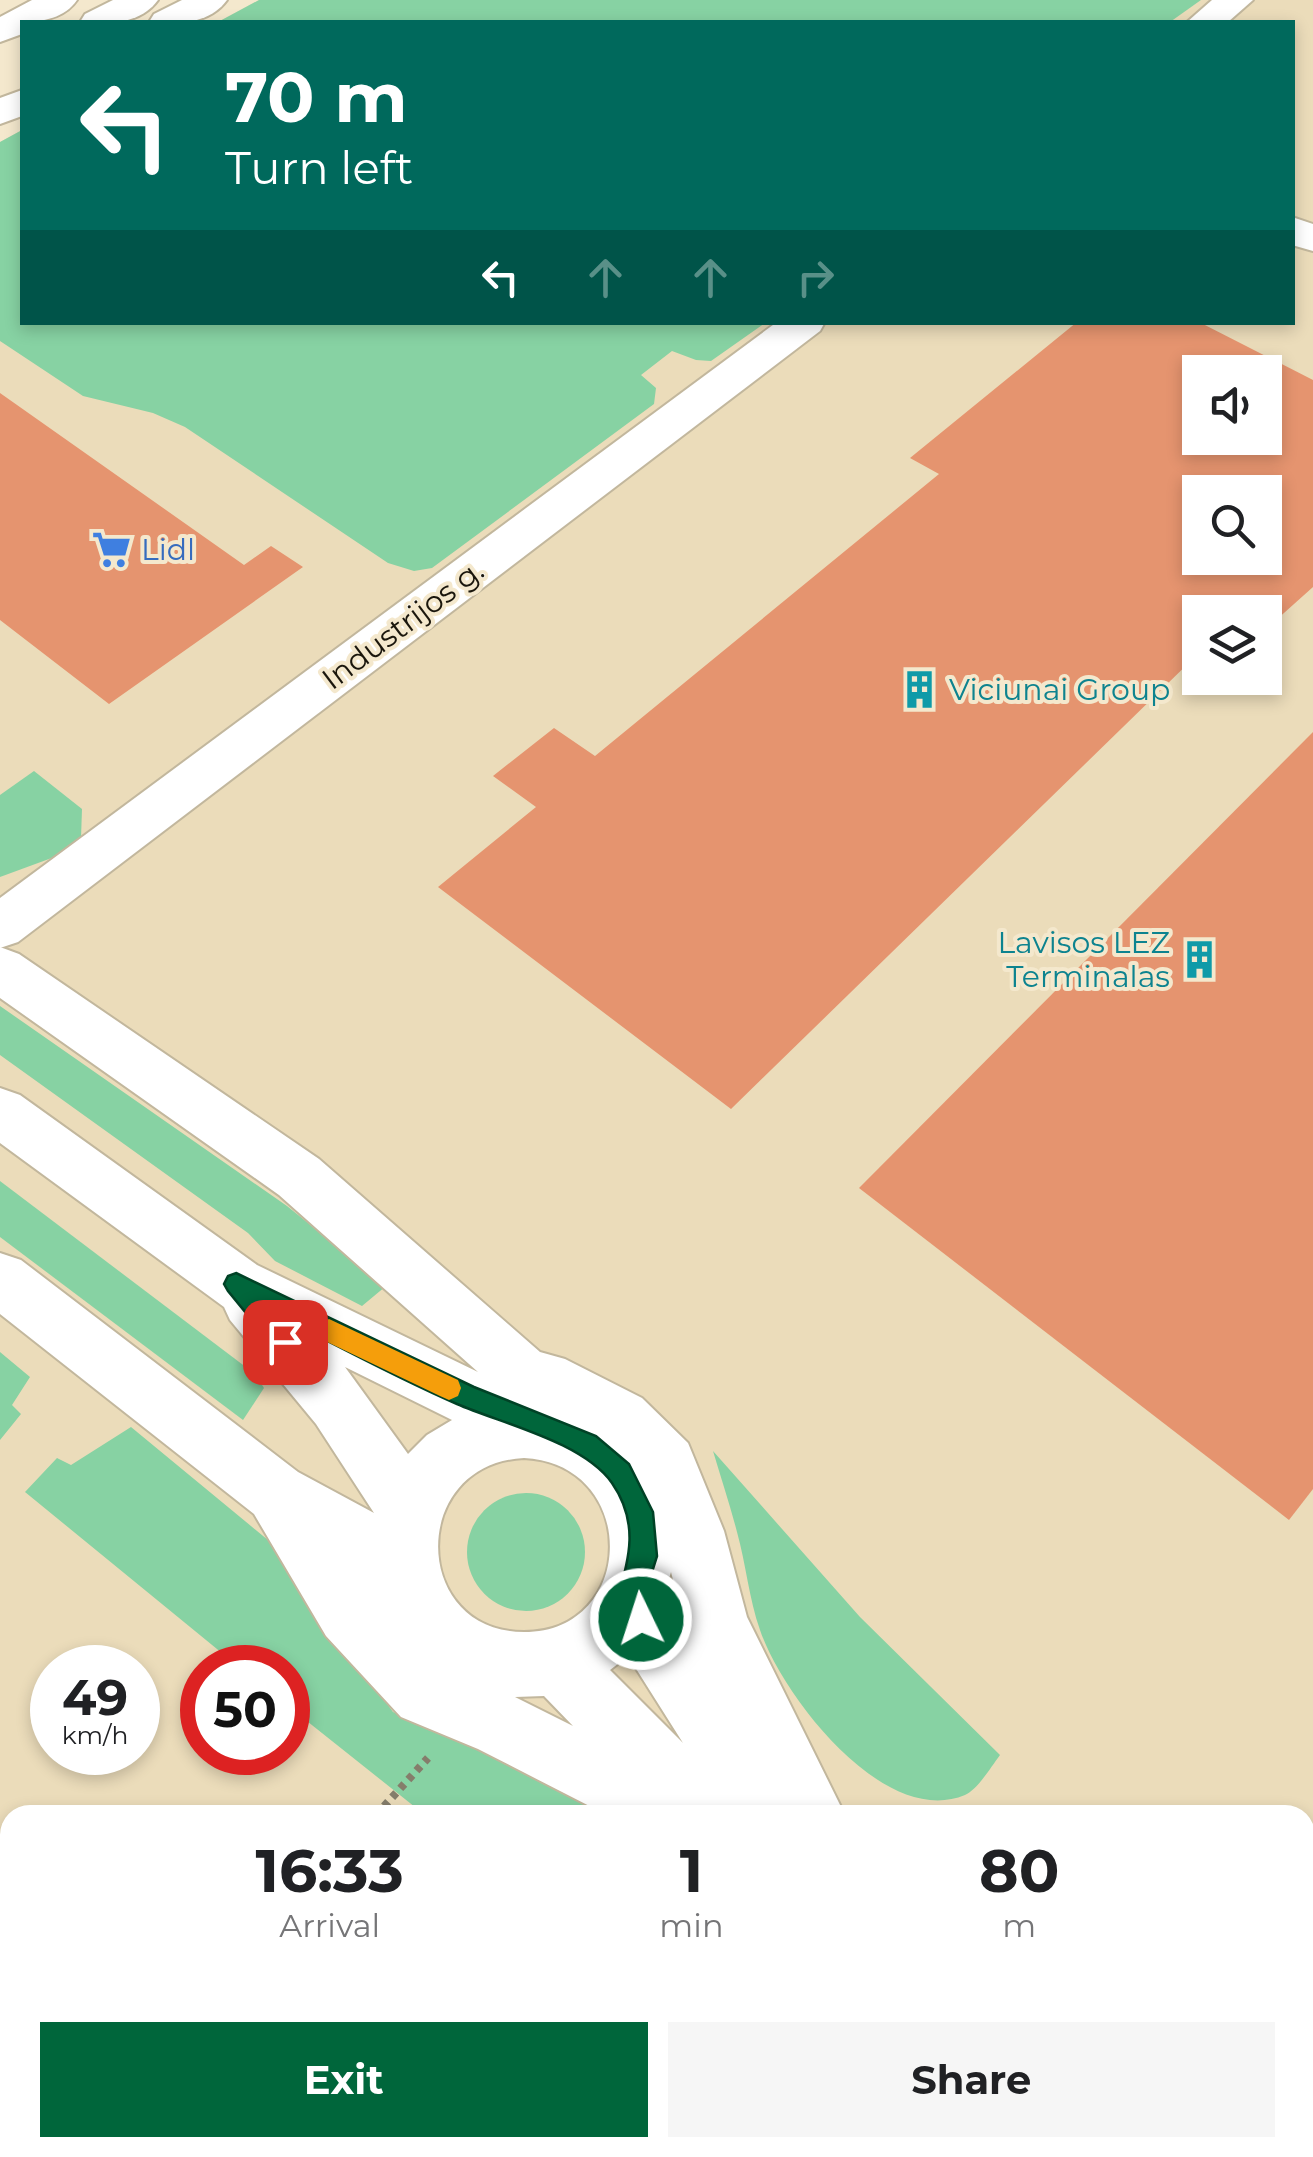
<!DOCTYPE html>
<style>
:root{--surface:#fff;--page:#f6f6f6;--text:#202124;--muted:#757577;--accent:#00663b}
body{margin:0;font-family:Montserrat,sans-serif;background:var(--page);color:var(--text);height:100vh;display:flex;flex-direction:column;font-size:38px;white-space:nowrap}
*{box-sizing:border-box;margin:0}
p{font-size:32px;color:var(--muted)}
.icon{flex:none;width:55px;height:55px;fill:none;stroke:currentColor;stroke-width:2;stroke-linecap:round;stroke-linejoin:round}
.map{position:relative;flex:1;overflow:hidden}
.panel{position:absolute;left:0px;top:1805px;width:1315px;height:352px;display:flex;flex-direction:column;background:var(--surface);border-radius:30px 30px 0 0;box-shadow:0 5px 15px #0003}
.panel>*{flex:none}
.top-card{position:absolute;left:20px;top:20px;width:1275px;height:305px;border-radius:0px;box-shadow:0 5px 15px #0003;background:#00695c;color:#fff;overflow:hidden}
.buttons{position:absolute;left:1182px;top:355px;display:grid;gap:20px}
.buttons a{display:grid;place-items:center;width:100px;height:100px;border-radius:0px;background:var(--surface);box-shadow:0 5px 15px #0003;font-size:50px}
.speed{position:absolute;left:30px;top:1645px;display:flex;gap:20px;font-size:50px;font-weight:700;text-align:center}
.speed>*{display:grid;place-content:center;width:130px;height:130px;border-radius:50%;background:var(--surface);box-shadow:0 5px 15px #0003;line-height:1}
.speed small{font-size:25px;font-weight:400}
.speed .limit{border:15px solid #d22;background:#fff;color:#111}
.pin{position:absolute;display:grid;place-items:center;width:85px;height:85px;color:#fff;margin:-42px;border-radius:20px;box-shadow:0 5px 15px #0006}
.me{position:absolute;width:110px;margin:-55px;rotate:356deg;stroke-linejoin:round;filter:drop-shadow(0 0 8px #0008)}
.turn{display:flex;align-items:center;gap:35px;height:210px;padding:0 40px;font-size:45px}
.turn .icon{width:130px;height:130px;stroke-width:2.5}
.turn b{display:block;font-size:70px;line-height:85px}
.lanes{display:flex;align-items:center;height:95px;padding:0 40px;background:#0003;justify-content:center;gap:50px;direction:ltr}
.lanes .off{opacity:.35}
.eta{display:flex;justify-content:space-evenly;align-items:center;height:170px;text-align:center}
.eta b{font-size:60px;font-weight:700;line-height:70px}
.button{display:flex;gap:20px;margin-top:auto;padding:20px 40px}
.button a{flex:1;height:115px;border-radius:0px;background:var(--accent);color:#fff;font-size:40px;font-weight:700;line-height:115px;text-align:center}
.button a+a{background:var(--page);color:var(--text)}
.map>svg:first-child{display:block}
.built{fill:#ebdcba;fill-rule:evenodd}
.green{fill:#87d2a3}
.building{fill:#e5946f;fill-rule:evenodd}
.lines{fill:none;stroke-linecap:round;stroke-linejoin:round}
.street-casing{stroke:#c2b79d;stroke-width:4}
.secondary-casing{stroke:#c2b79d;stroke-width:4}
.highway-casing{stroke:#c2b79d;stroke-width:4}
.path{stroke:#857d6b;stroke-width:8;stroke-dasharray:6 6;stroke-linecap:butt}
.street{fill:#fff;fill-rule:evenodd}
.secondary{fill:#fff;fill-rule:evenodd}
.highway{fill:#fff;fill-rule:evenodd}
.route{fill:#00663b;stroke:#004226;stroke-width:2.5}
.slow{fill:#f59e0b}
.labels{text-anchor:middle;stroke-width:8;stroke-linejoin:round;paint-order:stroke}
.shop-label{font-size:30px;fill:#366cbe;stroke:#f4e8cd;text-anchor:start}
.street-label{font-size:30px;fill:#1a160c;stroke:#f4e8cd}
.culture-label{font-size:30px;fill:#0d838f;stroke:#f4e8cd;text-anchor:start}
</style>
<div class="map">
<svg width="1313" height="2157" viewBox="0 0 1313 2157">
<rect width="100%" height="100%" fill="#f4e8cd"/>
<path class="built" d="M259 0H1313V2157H0V142L22 130V322H1292V22H218ZM1200 372H1265V438H1200ZM1200 492H1265V558H1200ZM1200 612H1265V678H1200ZM52 1668H138V1752H52ZM202 1668H288V1752H202ZM10 1815H1305V2148H10Z"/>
<g class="green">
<path d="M259 0H1201L1170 22H218Z"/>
<path d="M22 130V322L765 323 711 361 696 360 672 351 641 375 656 388 654 404 432 568 414 571 388 563 185 427 153 413 83 396 0 341V142Z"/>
<path d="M34 771 82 809 81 838 68 852 0 877V795Z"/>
<path d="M0 1006 287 1206 386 1286 362 1306 275 1261 248 1233 0 1055Z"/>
<path d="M0 1181 255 1374 264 1388 243 1420 0 1237Z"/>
<path d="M0 1352 30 1377 12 1405 21 1414 0 1440Z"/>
<path d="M131 1427 274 1545 393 1712 498 1754 617 1815H425L288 1706V1668L239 1667 25 1492 57 1458 71 1465Z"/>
<path d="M713 1451 860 1617 1000 1755C991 1767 978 1789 965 1795 884 1829 782 1695 760 1630 749 1599 746 1564 737 1532 730 1505 721 1478 713 1451Z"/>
<circle cx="526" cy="1552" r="59"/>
<path d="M1313 2039V2157H1222L1212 2148H1305V2047Z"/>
<path d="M791 2148H1000L1005 2157H800Z"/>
</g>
<g class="building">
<path d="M1077 322H1199L1313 380V587L1265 630V612H1200V652L731 1109 438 887 536 807 493 776 554 728 595 756 939 474 910 458ZM1200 372H1265V438H1200ZM1200 492H1265V558H1200Z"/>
<path d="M0 393 244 565 271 546 303 567 109 704 0 620Z"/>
<path d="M1313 732V1489L1289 1520 859 1188Z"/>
<path d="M56 2148H428L437 2157H47Z"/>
</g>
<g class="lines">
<defs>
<g id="street">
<path d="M32 0H77C65 18 43 22 22 22V34L0 42V17Z"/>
<path d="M1212 0H1253L1228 22H1187Z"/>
<path d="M1292 217 1313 224V251L1292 245Z"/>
<path d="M777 322H825L820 331 18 942 0 948V898Z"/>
</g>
<g id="secondary">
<path d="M0 947 19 954 319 1159 540 1352 565 1359 642 1398 688 1443 724 1531 747 1617 845 1815H607L478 1749 401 1717 326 1636 254 1514 0 1314V1253L21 1260 298 1472 374 1513 316 1424 230 1320 224 1307 0 1143V1088L20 1095 257 1265 478 1372 279 1195 0 998ZM345 1367 444 1416 452 1420 427 1435 408 1454ZM524 1458C640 1464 637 1632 524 1632 411 1632 408 1464 524 1458ZM671 1572 685 1626V1627L664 1595ZM628 1656 683 1743 610 1670ZM544 1696 573 1726 515 1697Z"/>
<path d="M1074 2148H1154L1158 2157H1078Z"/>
</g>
<g id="highway">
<path d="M113 0H158C140 25 107 24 80 22L85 14Z"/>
<path d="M182 0H227C209 25 176 24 149 22L154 14Z"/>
<path d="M22 90V116L0 124V98Z"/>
</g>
</defs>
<use href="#street" class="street-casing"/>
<use href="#secondary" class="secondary-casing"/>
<use href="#highway" class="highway-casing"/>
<path class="path" d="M376 1815 428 1758"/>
<use href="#street" class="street"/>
<use href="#secondary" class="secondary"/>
<use href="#highway" class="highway"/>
</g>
<path class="route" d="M236 1273 474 1387 596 1436 629 1464 653 1512 657 1556 644 1598 655 1619 651 1628 641 1632 632 1628 617 1600C630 1558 639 1522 612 1483 583 1442 503 1424 457 1404 397 1378 338 1346 279 1316L298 1342 294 1351 285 1354 277 1351 228 1291 224 1284 228 1276Z"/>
<path class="slow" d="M329 1319 458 1380 461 1388 458 1396 449 1400 440 1396 321 1339 317 1331 321 1323Z"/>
<defs>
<symbol id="supermarket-bare" viewBox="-9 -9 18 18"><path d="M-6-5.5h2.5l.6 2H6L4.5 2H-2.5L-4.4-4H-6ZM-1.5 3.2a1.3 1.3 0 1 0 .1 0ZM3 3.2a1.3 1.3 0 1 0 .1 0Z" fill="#3f7fe0" stroke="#f4e8cd" stroke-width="2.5" paint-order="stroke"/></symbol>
<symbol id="building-bare" viewBox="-9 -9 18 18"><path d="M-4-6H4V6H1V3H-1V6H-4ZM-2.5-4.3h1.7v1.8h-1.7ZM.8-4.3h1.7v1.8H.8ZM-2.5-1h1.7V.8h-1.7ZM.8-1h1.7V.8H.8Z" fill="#0f9aa8" stroke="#f4e8cd" stroke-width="2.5" paint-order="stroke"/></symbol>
</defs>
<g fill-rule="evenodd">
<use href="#supermarket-bare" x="84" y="522" width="55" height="55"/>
<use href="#building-bare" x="892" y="662" width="55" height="55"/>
<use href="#building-bare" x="1172" y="932" width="55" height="55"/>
</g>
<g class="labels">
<g class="shop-label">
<text x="141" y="560">Lidl</text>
</g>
<g class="street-label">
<text transform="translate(403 625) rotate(-37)" y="10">Industrijos g.</text>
</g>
<g class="culture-label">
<text x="949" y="700">Viciunai Group</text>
<text x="1170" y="953" text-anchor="end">Lavisos LEZ<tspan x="1170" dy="34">Terminalas</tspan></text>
</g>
</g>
</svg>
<div class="buttons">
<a><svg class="icon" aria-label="sound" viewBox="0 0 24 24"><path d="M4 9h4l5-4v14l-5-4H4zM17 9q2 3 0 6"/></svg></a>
<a><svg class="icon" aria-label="search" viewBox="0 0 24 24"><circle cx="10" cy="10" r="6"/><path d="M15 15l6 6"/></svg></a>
<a><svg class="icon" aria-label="layers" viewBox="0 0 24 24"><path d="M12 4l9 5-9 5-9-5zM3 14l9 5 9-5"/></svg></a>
</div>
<div class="speed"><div>49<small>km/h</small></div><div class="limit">50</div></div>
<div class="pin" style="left:285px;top:1342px;background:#d93025"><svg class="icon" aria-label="arrive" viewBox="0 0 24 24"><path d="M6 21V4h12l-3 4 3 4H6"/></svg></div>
<svg class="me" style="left:641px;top:1619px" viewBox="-20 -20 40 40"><circle r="17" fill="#00663b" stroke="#fff" stroke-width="3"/><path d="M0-11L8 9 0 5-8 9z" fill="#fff"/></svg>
<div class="top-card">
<div class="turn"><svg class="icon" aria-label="left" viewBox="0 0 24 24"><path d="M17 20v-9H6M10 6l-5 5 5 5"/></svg><div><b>70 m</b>Turn left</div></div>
<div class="lanes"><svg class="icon" aria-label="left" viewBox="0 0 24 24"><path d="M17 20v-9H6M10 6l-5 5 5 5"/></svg><svg class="icon off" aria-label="ahead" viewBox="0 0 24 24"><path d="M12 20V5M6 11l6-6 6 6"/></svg><svg class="icon off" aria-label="ahead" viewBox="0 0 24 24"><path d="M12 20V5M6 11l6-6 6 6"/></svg><svg class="icon off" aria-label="right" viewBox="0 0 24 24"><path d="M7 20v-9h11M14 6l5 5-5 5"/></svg></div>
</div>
<section class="panel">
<div class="eta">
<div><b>16:33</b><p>Arrival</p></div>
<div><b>1</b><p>min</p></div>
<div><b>80</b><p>m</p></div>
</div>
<div class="button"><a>Exit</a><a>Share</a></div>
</section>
</div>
